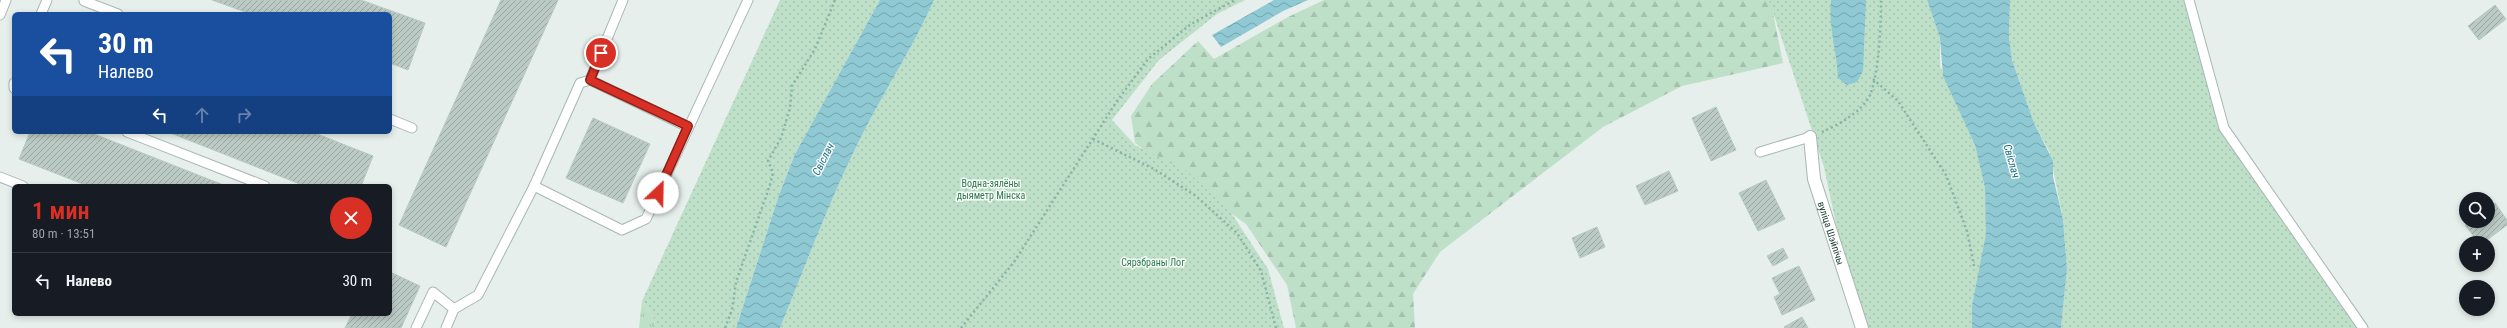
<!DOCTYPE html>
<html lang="ru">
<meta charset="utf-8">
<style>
:root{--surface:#171b24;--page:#242831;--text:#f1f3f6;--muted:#9ea1a6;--line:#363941;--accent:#d93025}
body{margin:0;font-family:"Roboto Condensed",sans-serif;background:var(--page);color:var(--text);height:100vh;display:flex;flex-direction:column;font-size:15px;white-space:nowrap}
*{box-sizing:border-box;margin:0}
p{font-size:13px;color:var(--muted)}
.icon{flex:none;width:22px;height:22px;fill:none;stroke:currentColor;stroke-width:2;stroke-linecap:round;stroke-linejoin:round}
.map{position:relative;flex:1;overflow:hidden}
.sheet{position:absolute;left:12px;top:184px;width:380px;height:132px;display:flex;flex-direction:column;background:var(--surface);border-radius:6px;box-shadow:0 2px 6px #0003}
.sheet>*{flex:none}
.guide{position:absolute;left:12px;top:12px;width:380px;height:122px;border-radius:6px;box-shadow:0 2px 6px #0003;background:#1a4fa0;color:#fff;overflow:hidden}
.buttons{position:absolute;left:2459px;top:192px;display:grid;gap:8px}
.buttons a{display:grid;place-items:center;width:36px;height:36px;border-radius:50%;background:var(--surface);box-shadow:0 2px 6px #0003;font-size:20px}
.pin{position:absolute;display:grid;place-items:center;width:34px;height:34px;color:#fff;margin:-17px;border:2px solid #fff;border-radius:50%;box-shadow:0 1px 4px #0007}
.me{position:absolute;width:44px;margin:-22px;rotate:24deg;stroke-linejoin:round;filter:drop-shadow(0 0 3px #0008)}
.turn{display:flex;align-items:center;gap:14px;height:84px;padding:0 20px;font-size:18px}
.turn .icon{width:52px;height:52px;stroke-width:2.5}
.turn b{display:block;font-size:28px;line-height:34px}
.lanes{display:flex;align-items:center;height:38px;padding:0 20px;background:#0003;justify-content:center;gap:20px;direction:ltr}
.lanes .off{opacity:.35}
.round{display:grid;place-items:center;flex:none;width:42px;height:42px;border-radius:21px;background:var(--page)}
.overview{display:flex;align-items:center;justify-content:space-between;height:68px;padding:0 20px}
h1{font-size:24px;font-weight:600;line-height:30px;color:var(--accent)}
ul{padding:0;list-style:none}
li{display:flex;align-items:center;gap:12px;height:56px;padding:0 20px;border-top:1px solid var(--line)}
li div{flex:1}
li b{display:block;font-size:15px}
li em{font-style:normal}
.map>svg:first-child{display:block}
.grass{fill:url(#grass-tufts)}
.forest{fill:url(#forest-firs)}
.park{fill:url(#park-dots)}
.water{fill:url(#water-waves)}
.building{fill:url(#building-hatch);stroke:#b8c9c2}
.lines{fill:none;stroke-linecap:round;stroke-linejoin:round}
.service-casing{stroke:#a8b8b2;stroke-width:11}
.minor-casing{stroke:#a8b8b2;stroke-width:14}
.path{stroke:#86b3a5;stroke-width:2.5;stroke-dasharray:2 3;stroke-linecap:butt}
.service{stroke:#fff;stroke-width:9}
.minor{stroke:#fff;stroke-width:12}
.route-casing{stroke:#8d1f18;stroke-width:10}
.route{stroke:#d93025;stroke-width:7}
.labels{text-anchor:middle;stroke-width:3;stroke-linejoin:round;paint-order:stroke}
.park-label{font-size:10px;fill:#2d7a4b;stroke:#f7fbf9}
.street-label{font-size:10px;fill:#24423a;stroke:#f7fbf9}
.water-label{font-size:11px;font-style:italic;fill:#1c6f80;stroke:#f7fbf9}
</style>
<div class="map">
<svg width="2507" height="328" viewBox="0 0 2507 328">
<defs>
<pattern id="grass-tufts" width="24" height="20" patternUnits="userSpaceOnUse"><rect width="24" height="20" fill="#bfe0c8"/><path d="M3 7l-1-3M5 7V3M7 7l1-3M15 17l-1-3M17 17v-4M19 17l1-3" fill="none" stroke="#a4c1ad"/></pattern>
<pattern id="forest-firs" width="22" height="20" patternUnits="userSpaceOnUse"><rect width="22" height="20" fill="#bfe0c8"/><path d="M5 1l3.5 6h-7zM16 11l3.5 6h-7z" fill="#a4c1ad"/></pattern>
<pattern id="park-dots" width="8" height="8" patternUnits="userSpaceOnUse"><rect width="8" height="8" fill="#bfe0c8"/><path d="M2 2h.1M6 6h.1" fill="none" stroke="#a4c1ad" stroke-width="1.8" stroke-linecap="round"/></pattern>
<pattern id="water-waves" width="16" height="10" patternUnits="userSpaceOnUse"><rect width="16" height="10" fill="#8ec9d4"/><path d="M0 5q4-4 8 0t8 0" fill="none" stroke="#74a5ad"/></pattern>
<pattern id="building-hatch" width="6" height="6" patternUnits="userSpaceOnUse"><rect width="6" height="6" fill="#bbcac4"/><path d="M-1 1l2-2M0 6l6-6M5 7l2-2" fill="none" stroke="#98a6a0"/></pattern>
</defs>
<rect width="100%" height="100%" fill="#e6efeb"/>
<path class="grass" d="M642 301 655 320 654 328H639Z"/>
<path class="forest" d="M1324 0H1799L1773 13 1783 63 1682 86 1603 127 1440 252 1413 294 1415 328H1296L1287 285 1246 224 1135 143 1131 116 1152 84 1198 41 1214 59 1288 17Z"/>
<g class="park">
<path d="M780 0H880L795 154 779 195 736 328H654L655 320 642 301Z"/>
<path d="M934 0H1245L1217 14 1159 60 1112 120 1135 145 1187 171 1232 214 1268 269 1284 328H780C806 264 830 199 861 137 884 91 913 48 934 0Z"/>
<path d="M1769 0H1927L1940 38V66L1975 145 1985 188 1987 234 1972 305V328H1868L1843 257 1824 167Z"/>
<path d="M2010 0H2189L2224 128 2363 328H2061L2067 269 2063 219 2050 153 2034 123 2012 60 2009 37Z"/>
</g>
<g class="water">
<path d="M880 0H934C913 48 884 91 861 137 830 199 806 264 780 328H736L779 195 795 154Z"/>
<path d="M1274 0H1308L1283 11 1221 47 1212 35Z"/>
<path d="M1831 0H1866L1863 71 1857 82 1847 85 1838 78C1837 52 1828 25 1831 0Z"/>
<path d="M1927 0H2010L2009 37 2012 60 2034 123 2053 161V177L2063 219 2067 269 2061 328H1972V305L1986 234 1985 188 1975 145 1943 76 1940 38Z"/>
</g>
<g class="building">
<path d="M212 0H361L425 23 408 70 390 63V14H251Z"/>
<path d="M501 0H558L446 247 399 225Z"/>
<path d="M2495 5 2506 19 2479 40 2468 26Z"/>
<path d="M1716 107 1736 150 1711 161 1692 118Z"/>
<path d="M593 118 650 144 623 203 566 178Z"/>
<path d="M30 132H89L226 186H88L19 159Z"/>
<path d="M168 132H312L373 156 361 186H305Z"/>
<path d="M1669 171 1678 191 1645 205 1636 186Z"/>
<path d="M1766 180 1785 219 1758 231 1739 193Z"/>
<path d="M2495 203 2507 220V225L2483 243H2479L2465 225 2471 221H2488V208Z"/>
<path d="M1597 227 1605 247 1580 258 1572 238Z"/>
<path d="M1783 248 1788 258 1773 266 1767 256Z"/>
<path d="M1799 266 1815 300 1782 315 1774 297 1780 294 1772 278Z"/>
<path d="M390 272 420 286 401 328H345L352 314H390Z"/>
<path d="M1802 317 1808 328H1785L1784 327Z"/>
</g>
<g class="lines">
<defs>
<g id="service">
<path d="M2189 0 2224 128 2363 328"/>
<path d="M84 1 118 14"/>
<path d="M41 14 47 0"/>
<path d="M0 15 6 0"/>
<path d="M590 80 688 127"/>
<path d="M14 83V88"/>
<path d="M390 119 412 128"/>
<path d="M127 132 265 186"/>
<path d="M1760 152 1810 137"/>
<path d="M0 177 23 186"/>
<path d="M534 186 622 230 646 219 748 0"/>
<path d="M416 328 433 292 454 309"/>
<path d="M446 328 454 309 478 295 534 186 580 83 590 80 623 0"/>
</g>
<g id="minor">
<path id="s1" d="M1810 137 1814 179 1862 328"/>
</g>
</defs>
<use href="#service" class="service-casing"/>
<use href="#minor" class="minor-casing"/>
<g class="path">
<path d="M1873 79 1898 101 1946 175 1967 231 1974 266"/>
<path d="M1822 132C1838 125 1862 112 1870 95 1879 73 1881 25 1881 0"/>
<path d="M1093 139 1154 169 1196 196 1237 233 1261 271 1276 328"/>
<path d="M725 328 732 310 736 282 771 182 773 172 768 161 781 138 790 108 792 86 815 49 835 0"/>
<path d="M961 328 1014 262 1117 101 1148 59 1191 24 1235 0"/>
</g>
<use href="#service" class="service"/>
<use href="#minor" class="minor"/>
</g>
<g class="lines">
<defs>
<path id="route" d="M601 53 590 80 688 126 658 193"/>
</defs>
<use href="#route" class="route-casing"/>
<use href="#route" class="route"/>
</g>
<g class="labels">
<g class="park-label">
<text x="991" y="187">Водна-зялёны<tspan x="991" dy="12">дыяметр Мінска</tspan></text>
<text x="1153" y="266">Сярэбраны Лог</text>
</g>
<g class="street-label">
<text dy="4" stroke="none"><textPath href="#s1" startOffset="99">вуліца Шэйпічы</textPath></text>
</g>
<g class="water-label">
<text transform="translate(823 159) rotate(-63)" y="4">Свіслач</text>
<text transform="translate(2012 161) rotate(74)" y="4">Свіслач</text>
</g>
</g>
</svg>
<div class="buttons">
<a><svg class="icon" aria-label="search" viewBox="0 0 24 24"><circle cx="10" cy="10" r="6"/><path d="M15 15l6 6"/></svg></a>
<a>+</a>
<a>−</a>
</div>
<div class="pin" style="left:601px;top:53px;background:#d93025"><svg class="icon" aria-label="arrive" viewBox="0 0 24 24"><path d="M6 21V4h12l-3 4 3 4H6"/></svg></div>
<svg class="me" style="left:658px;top:193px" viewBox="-20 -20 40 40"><circle r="19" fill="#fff"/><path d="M0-13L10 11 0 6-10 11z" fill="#d93025"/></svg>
<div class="guide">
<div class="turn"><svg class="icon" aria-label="left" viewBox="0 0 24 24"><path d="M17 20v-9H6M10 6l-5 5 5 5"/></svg><div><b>30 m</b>Налево</div></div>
<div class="lanes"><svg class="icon" aria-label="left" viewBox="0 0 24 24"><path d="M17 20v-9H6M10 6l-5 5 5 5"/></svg><svg class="icon off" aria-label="ahead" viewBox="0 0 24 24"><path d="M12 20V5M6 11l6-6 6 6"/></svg><svg class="icon off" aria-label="right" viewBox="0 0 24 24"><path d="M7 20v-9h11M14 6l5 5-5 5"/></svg></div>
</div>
<section class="sheet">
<div class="overview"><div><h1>1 мин</h1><p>80 m · 13:51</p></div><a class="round" style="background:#d93025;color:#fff"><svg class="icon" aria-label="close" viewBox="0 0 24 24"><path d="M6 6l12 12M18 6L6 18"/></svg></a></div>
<ul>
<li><svg class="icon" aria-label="left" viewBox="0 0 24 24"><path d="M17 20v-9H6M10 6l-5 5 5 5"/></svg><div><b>Налево</b></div><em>30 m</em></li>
</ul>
</section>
</div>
